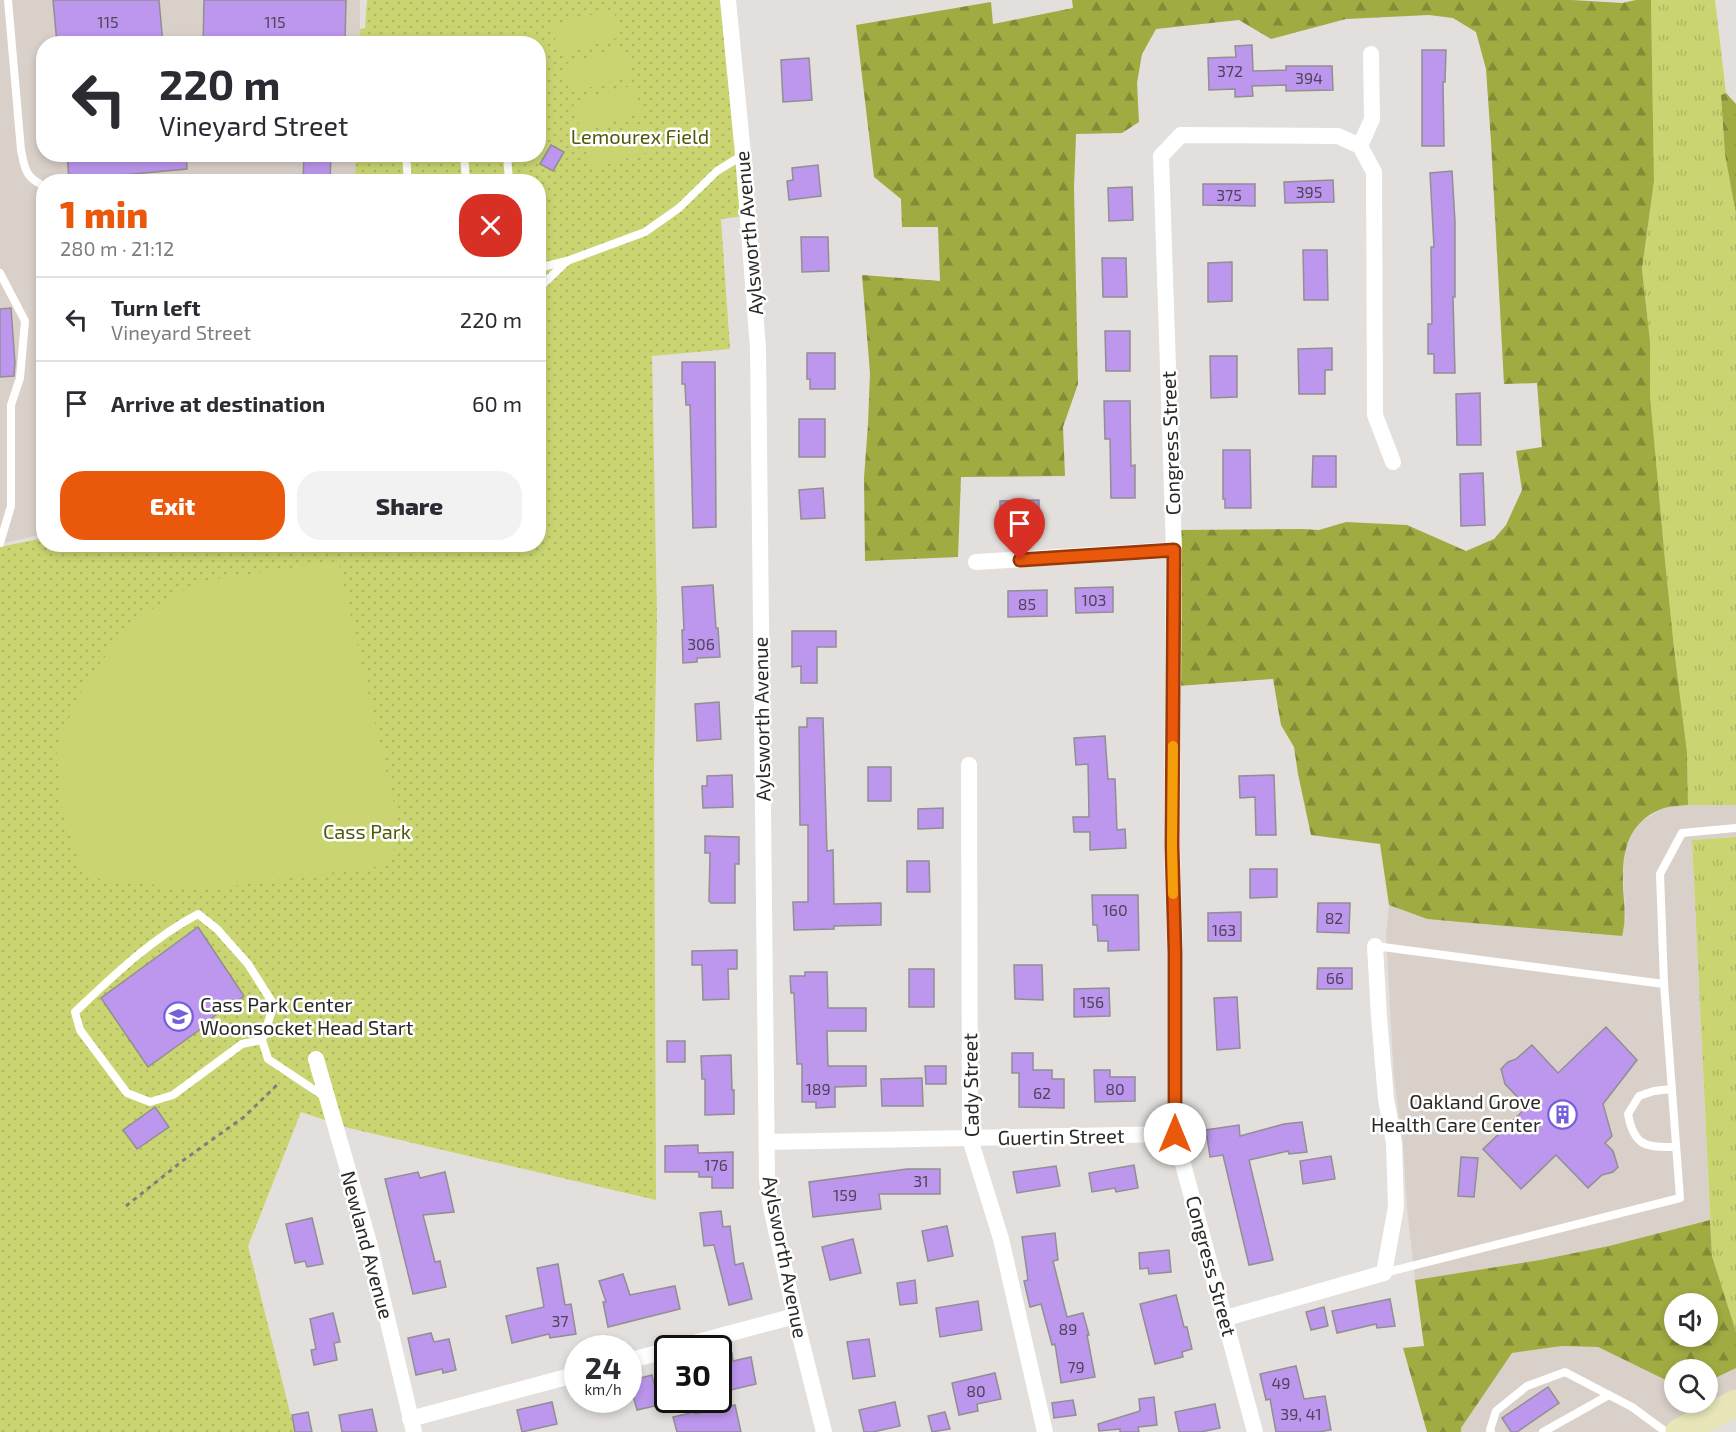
<!DOCTYPE html>
<meta charset="utf-8">
<style>
:root{--surface:#fff;--page:#f2f2f3;--text:#2b2b33;--muted:#7c7c81;--line:#e1e1e2;--accent:#ea580c}
body{margin:0;font-family:"Exo 2",sans-serif;background:var(--page);color:var(--text);height:100vh;display:flex;flex-direction:column;font-size:22px;white-space:nowrap}
*{box-sizing:border-box;margin:0}
p{font-size:20px;color:var(--muted)}
.icon{flex:none;width:33px;height:33px;fill:none;stroke:currentColor;stroke-width:2;stroke-linecap:round;stroke-linejoin:round}
.map{position:relative;flex:1;overflow:hidden}
.side{position:absolute;left:36px;top:174px;width:510px;height:378px;display:flex;flex-direction:column;background:var(--surface);border-radius:24px;box-shadow:0 3px 9px #0003}
.side>*{flex:none}
.hud{position:absolute;left:36px;top:36px;width:510px;height:126px;border-radius:24px;box-shadow:0 3px 9px #0003;background:#fff;color:var(--text);overflow:hidden}
.fabs{position:absolute;left:1664px;top:1293px;display:grid;gap:12px}
.fabs a{display:grid;place-items:center;width:54px;height:54px;border-radius:50%;background:var(--surface);box-shadow:0 3px 9px #0003;font-size:30px}
.speed{position:absolute;left:564px;top:1335px;display:flex;gap:12px;font-size:30px;font-weight:700;text-align:center}
.speed>*{display:grid;place-content:center;width:78px;height:78px;border-radius:50%;background:var(--surface);box-shadow:0 3px 9px #0003;line-height:1}
.speed small{font-size:15px;font-weight:400}
.speed .limit{border:3px solid #111;border-radius:9px;background:#fff;color:#111}
.pin{position:absolute;display:grid;place-items:center;width:51px;height:51px;color:#fff;margin:-62px -26px;border-radius:50% 50% 50% 0;rotate:-45deg;box-shadow:0 0 6px #0007}
.pin .icon{rotate:45deg}
.me{position:absolute;width:66px;margin:-33px;rotate:0deg;stroke-linejoin:round;filter:drop-shadow(0 0 4px #0008)}
.turn{display:flex;align-items:center;gap:21px;height:126px;padding:0 24px;font-size:27px}
.turn .icon{width:78px;height:78px;stroke-width:2.5}
.turn b{display:block;font-size:42px;line-height:51px}
.round{display:grid;place-items:center;flex:none;width:63px;height:63px;border-radius:24px;background:var(--page)}
.overview{display:flex;align-items:center;justify-content:space-between;height:102px;padding:0 24px}
h1{font-size:36px;font-weight:800;line-height:45px;color:var(--accent)}
.cta{display:flex;gap:12px;margin-top:auto;padding:12px 24px}
.cta a{flex:1;height:69px;border-radius:24px;background:var(--accent);color:#fff;font-size:24px;font-weight:800;line-height:69px;text-align:center}
.cta a+a{background:var(--page);color:var(--text)}
ul{padding:0;list-style:none}
li{display:flex;align-items:center;gap:18px;height:84px;padding:0 24px;border-top:2px solid var(--line)}
li div{flex:1}
li b{display:block;font-size:22px}
li em{font-style:normal}
.map>svg:first-child{display:block}
.built{fill:#d9d1c9}
.grass{fill:url(#grass-tufts)}
.forest{fill:url(#forest-firs);fill-rule:evenodd}
.park{fill:url(#park-dots)}
.pitch{fill:#cad571}
.building{fill:#bd96ed;stroke:#908f92;stroke-width:1.5}
.lines{fill:none;stroke-linecap:round;stroke-linejoin:round}
.path{stroke:#807e7c;stroke-width:3;stroke-dasharray:4.5 4.5;stroke-linecap:butt}
.service{stroke:#fff;stroke-width:8}
.minor{stroke:#fff;stroke-width:16}
.primary{stroke:#e8e6b9;stroke-width:27}
.route-casing{stroke:#983908;stroke-width:15}
.route{stroke:#ea580c;stroke-width:10}
.slow{stroke:#f59e0b;stroke-width:10}
.labels{text-anchor:middle;stroke-width:5;stroke-linejoin:round;paint-order:stroke}
.number-label{font-size:16px;fill:#4f4459}
.park-label{font-size:20px;fill:#525809;stroke:#fff}
.street-label{font-size:20px;fill:#2a2928;stroke:#fff}
.poi-label{font-size:20px;fill:#2a2928;stroke:#fff;text-anchor:start}
</style>
<div class="map">
<svg width="1736" height="1432" viewBox="0 0 1736 1432">
<defs>
<pattern id="grass-tufts" width="24" height="20" patternUnits="userSpaceOnUse" patternTransform="scale(1.5)"><rect width="24" height="20" fill="#cad571"/><path d="M3 7l-1-3M5 7V3M7 7l1-3M15 17l-1-3M17 17v-4M19 17l1-3" fill="none" stroke="#aeb762"/></pattern>
<pattern id="forest-firs" width="22" height="20" patternUnits="userSpaceOnUse" patternTransform="scale(1.5)"><rect width="22" height="20" fill="#a0ab42"/><path d="M5 1l3.5 6h-7zM16 11l3.5 6h-7z" fill="#838b37"/></pattern>
<pattern id="park-dots" width="8" height="8" patternUnits="userSpaceOnUse" patternTransform="scale(1.5)"><rect width="8" height="8" fill="#cad571"/><path d="M2 2h.1M6 6h.1" fill="none" stroke="#aeb762" stroke-width="1.8" stroke-linecap="round"/></pattern>
</defs>
<rect width="100%" height="100%" fill="#e2dfdc"/>
<g class="built">
<path d="M0 0H360V44H44V154L356 155 355 181 44 182 43 534 0 544Z"/>
<path d="M1688 805H1736V837L1692 840 1710 1220 1609 1246 1540 1260 1415 1280 1407 1208 1403 1145 1394 1078 1386 934 1389 905 1427 919 1626 921 1623 875 1625 849 1637 824 1665 807Z"/>
<path d="M1562 1346 1598 1347 1674 1384V1402H1707V1382L1736 1368V1416L1677 1432H1461V1428L1511 1353Z"/>
</g>
<g class="grass">
<path d="M1651 0H1715L1726 93 1721 95 1725 155 1736 214V805H1688L1687 752 1674 648 1665 560 1650 395V341L1642 269 1654 181Z"/>
<path d="M1736 837V1332L1712 1256 1692 840Z"/>
</g>
<g class="forest">
<path d="M1072 0H1572L1622 3 1636 0H1651L1654 181 1642 269 1650 341V395L1665 560 1674 648 1687 752 1688 805C1680 806 1671 806 1664 808 1633 819 1623 844 1623 875 1622 898 1628 913 1622 936L1427 919 1389 905 1380 844 1311 835 1298 774 1294 747 1281 725 1273 679 1178 686 1177 530 1302 529 1319 530 1346 522 1407 525 1466 551 1494 539 1506 525 1522 490 1516 451 1542 447 1537 383 1504 384 1491 142 1486 69 1476 32 1453 18 1429 15 1346 19 1271 39 1239 20 1156 29 1142 54 1137 83 1139 122 1122 133 1076 134 1074 188 1078 384 1063 427 1065 476 961 477 958 557 865 561 864 478 868 424 870 373 862 275 940 281 938 227H902L901 199 874 177 856 25 991 2 993 24 1073 8Z"/>
<path d="M1726 93 1736 104V214L1725 155 1721 95Z"/>
<path d="M1710 1220 1712 1256 1736 1332V1368L1707 1382V1370H1674V1384L1598 1347 1562 1346 1512 1353 1461 1428V1432H1427L1403 1348 1424 1346 1415 1280 1540 1260 1609 1246ZM1674 1304H1707V1336H1674Z"/>
</g>
<path class="park" d="M367 0H730L750 215 721 219 730 349 652 356 657 620 654 765 656 1200 349 1128 301 1112 248 1246 295 1432H0V547L43 538 44 544H538V182L355 181 356 155 538 154V44L360 43V29L365 28Z"/>
<g class="pitch">
<path d="M613 9 621 37 560 55 551 26Z"/>
<path d="M624 47 632 75 570 93 562 65Z"/>
<path d="M634 85 642 113 581 131 573 103Z"/>
<path d="M645 123 653 151 591 169 583 141Z"/>
<path d="M338 561 398 822 395 847 381 866 203 890 84 877 63 814 56 747 86 681 134 620 197 582Z"/>
</g>
<g class="building">
<path d="M53 0H159L163 44H57Z"/>
<path d="M204 0H346L345 44H203Z"/>
<path d="M1252 45 1253 71 1286 70V66H1332L1333 90 1286 91V85L1252 86 1253 96 1235 97V89L1209 90 1208 58 1236 57 1235 46Z"/>
<path d="M1422 50H1446L1445 82H1443L1444 146H1422Z"/>
<path d="M809 58 812 100 783 102 781 60Z"/>
<path d="M551 145 564 152 553 171 540 164Z"/>
<path d="M67 154H186L187 169 69 180Z"/>
<path d="M304 154H331L330 182H303Z"/>
<path d="M818 165 821 196 789 200 787 181 793 180 792 168Z"/>
<path d="M1452 171 1455 222V297H1453L1455 373H1434V354H1428V324H1432L1431 247H1434L1430 173Z"/>
<path d="M1333 180 1334 202 1285 203 1284 182Z"/>
<path d="M1203 184H1255V206L1203 205Z"/>
<path d="M1132 187 1133 220 1109 221 1108 188Z"/>
<path d="M801 237H828L829 271 802 272Z"/>
<path d="M1303 250H1327L1328 300H1304Z"/>
<path d="M1102 258H1126L1127 297H1103Z"/>
<path d="M1232 262V301L1208 302V263Z"/>
<path d="M11 308 15 363 14 376 0 377V309Z"/>
<path d="M1105 331H1130V371H1106Z"/>
<path d="M1332 348V370H1325V394H1299L1298 349Z"/>
<path d="M807 353H835V389H810V379H807Z"/>
<path d="M1210 356H1237V397L1211 398Z"/>
<path d="M682 362H715L716 527 693 528 690 405H686L685 384H682Z"/>
<path d="M1480 393 1481 445H1457L1456 394Z"/>
<path d="M1104 401H1130L1131 466 1135 465V498H1111L1110 439H1105Z"/>
<rect x="799" y="419" width="26" height="38"/>
<path d="M1223 450H1250L1251 508H1225V499H1223Z"/>
<path d="M1313 456H1336V487H1312Z"/>
<path d="M1483 473 1485 525 1461 526 1460 474Z"/>
<path d="M823 488 825 518 801 519 799 490Z"/>
<path d="M1039 500V524L1000 525V501Z"/>
<path d="M713 585 716 628H718L720 657 697 658V662L683 663 682 630H684L682 587Z"/>
<path d="M1113 587V612L1076 613 1075 588Z"/>
<path d="M1047 590V616L1008 617V591Z"/>
<path d="M792 631H836V647H817V683H801V666L792 667Z"/>
<path d="M719 702 721 739 697 741 695 704Z"/>
<path d="M807 718H823L827 851 833 850 834 904 881 903V925L834 926V929L794 930 793 902H808V825H800L799 727H807Z"/>
<path d="M1105 736 1108 779H1115L1117 830 1125 829 1126 848 1090 850V832H1074L1073 817H1089L1088 764 1076 765 1074 738Z"/>
<rect x="868" y="767" width="23" height="34"/>
<path d="M732 775 733 807 703 808 702 786H707V776Z"/>
<path d="M1274 775 1276 835H1256L1255 797 1240 798 1239 776Z"/>
<path d="M943 808V828L918 829V809Z"/>
<path d="M705 836 739 837V864H735V903H711L709 901 710 853H705Z"/>
<path d="M907 861H929L930 892H907Z"/>
<path d="M1250 869H1277V897L1250 898Z"/>
<path d="M1092 895H1138L1139 950 1108 951V941H1098L1097 925H1093Z"/>
<path d="M1318 903H1350L1349 933 1317 932Z"/>
<path d="M1241 912V941H1208V913Z"/>
<path d="M198 927 244 996 207 1021 209 1023 148 1067 101 998Z"/>
<path d="M737 950V969H728L729 999 703 1000 702 965H692V951Z"/>
<path d="M1014 965H1042L1043 1000 1015 999Z"/>
<path d="M1318 968H1352V989H1317Z"/>
<rect x="909" y="969" width="25" height="38"/>
<path d="M805 972H827L828 1008H866V1031H827L828 1066H866V1086L835 1087V1107L816 1108V1102H802V1064H797L794 993H791L790 976H805Z"/>
<path d="M1109 988 1110 1016 1074 1017V989Z"/>
<path d="M1237 997 1240 1048 1217 1050 1214 998Z"/>
<path d="M1606 1027 1637 1060 1603 1104 1612 1136 1605 1143 1613 1151 1618 1167 1613 1172 1602 1175 1588 1188 1556 1155 1521 1189 1483 1149 1527 1107 1505 1084 1501 1069 1508 1062 1516 1059 1532 1045 1558 1073Z"/>
<rect x="667" y="1041" width="18" height="21"/>
<path d="M1012 1053H1033V1070H1052V1079H1064V1108L1019 1107V1073H1012Z"/>
<path d="M731 1055 732 1090H734V1114L705 1115V1079H702L701 1056Z"/>
<path d="M925 1066H946V1084H926Z"/>
<path d="M1094 1070H1110V1077H1135V1101L1095 1102Z"/>
<path d="M922 1078 923 1106H882L881 1079Z"/>
<path d="M155 1107 169 1127 137 1149 123 1130Z"/>
<path d="M1302 1122 1307 1152 1289 1154 1288 1151 1249 1160 1273 1260 1249 1265 1223 1155 1210 1157 1206 1130 1239 1125 1240 1136 1284 1124Z"/>
<path d="M698 1145V1153L733 1152V1188H712V1177H699V1172H665V1146Z"/>
<path d="M1331 1156 1335 1179 1303 1184 1300 1161Z"/>
<path d="M1461 1157 1478 1158 1474 1197 1458 1196Z"/>
<path d="M1134 1165 1138 1188 1116 1192 1115 1188 1092 1192 1089 1173Z"/>
<path d="M1056 1166 1060 1186 1017 1193 1013 1172Z"/>
<path d="M907 1169H940V1194H879L881 1209 813 1217 809 1182Z"/>
<path d="M418 1172 420 1178 445 1172 454 1212 423 1215 435 1262 440 1261 446 1287 413 1294 385 1179Z"/>
<path d="M721 1211 723 1227 730 1226 735 1265 743 1263 752 1299 729 1305 714 1245 704 1246 700 1213Z"/>
<path d="M312 1218 323 1264 307 1267 305 1261 295 1263 286 1224Z"/>
<path d="M947 1226 953 1256 928 1261 922 1231Z"/>
<path d="M1055 1233 1058 1260 1053 1261 1067 1317 1083 1313 1089 1335H1087L1095 1377 1061 1383 1055 1344 1052 1345 1041 1304 1030 1307 1024 1281 1028 1280 1022 1237Z"/>
<path d="M853 1239 861 1273 830 1280 822 1247Z"/>
<path d="M1169 1250 1171 1272 1149 1274 1148 1268 1140 1269 1139 1253Z"/>
<path d="M558 1264 565 1305 571 1304 576 1334 550 1338 549 1334 512 1343 506 1316 544 1307 537 1268Z"/>
<path d="M623 1274 630 1295 675 1286 680 1309 608 1327 603 1302H606L599 1281Z"/>
<path d="M915 1280 917 1303 900 1305 897 1283Z"/>
<path d="M1176 1295 1184 1327H1187L1192 1349 1182 1352 1183 1357 1155 1364 1140 1304Z"/>
<path d="M1390 1299 1395 1326 1377 1328 1376 1324 1337 1333 1332 1311Z"/>
<path d="M978 1301 982 1330 940 1337 936 1308Z"/>
<path d="M1324 1307 1328 1326 1311 1330 1306 1312Z"/>
<path d="M333 1313 340 1342 334 1343 337 1360 314 1365 311 1350 316 1349 310 1319Z"/>
<path d="M431 1333 434 1342 449 1339 456 1370 443 1373 442 1369 416 1375 408 1338Z"/>
<path d="M869 1339 875 1376 853 1379 847 1342Z"/>
<path d="M732 1353 733 1361 751 1357 756 1384 718 1393V1356Z"/>
<path d="M1296 1366 1304 1399 1325 1396 1331 1430 1318 1432H1276L1270 1399 1266 1400 1260 1374Z"/>
<path d="M995 1373 1001 1399 977 1404 978 1411 959 1415 952 1383Z"/>
<path d="M652 1375 659 1405 637 1410 629 1381Z"/>
<path d="M1548 1387 1559 1403 1517 1432H1511L1502 1418Z"/>
<path d="M1154 1397 1157 1425 1138 1427 1139 1432H1120V1429L1099 1431 1098 1424 1140 1411 1139 1399Z"/>
<path d="M1073 1400 1076 1415 1054 1418 1052 1403Z"/>
<path d="M552 1402 557 1424 522 1432 517 1410Z"/>
<path d="M895 1402 900 1426 873 1432H864L859 1410Z"/>
<path d="M1215 1404 1220 1428 1201 1432H1179L1175 1412Z"/>
<path d="M735 1405 741 1432H677L673 1417 694 1412 695 1414Z"/>
<path d="M372 1409 377 1432H342L339 1415Z"/>
<path d="M308 1412 312 1432H295L292 1415Z"/>
<path d="M945 1412 950 1429 932 1432 928 1416Z"/>
</g>
<g class="lines">
<path class="path" d="M126 1206 185 1159 244 1117 279 1083"/>
<g class="service">
<path d="M8 0 21 150C25 169 25 177 44 186"/>
<path d="M406 154 408 182"/>
<path d="M464 154 466 182"/>
<path d="M507 154 509 182"/>
<path d="M538 268 567 261 645 232 679 208 717 171 743 155"/>
<path d="M0 273 25 321 20 378 11 405V506L0 543"/>
<path d="M538 289 567 261"/>
<path d="M1375 946 1664 984 1680 1198 1384 1273"/>
<path d="M1664 984 1660 874 1682 833 1736 828"/>
<path d="M262 1040 242 1044 173 1095 150 1102 127 1093 80 1030 75 1012C113 976 151 939 198 914L217 929 248 964 274 1005 262 1040 268 1059 325 1097"/>
<path d="M1672 1089 1654 1091 1639 1096 1628 1114C1634 1147 1646 1147 1676 1147"/>
<path d="M1491 1432 1490 1430 1496 1411 1527 1386 1565 1372 1632 1407 1666 1432"/>
<path d="M1543 1432 1609 1395"/>
</g>
<g class="minor">
<path d="M728 0 743 154 758 348 767 1180 771 1207 795 1316 824 1432"/>
<path d="M1360 146 1372 119 1371 54"/>
<path d="M976 562 1174 550"/>
<path d="M969 765 970 1139 1001 1239 1045 1432"/>
<path d="M316 1059 370 1246 414 1432"/>
<path d="M767 1142 1175 1134"/>
<path d="M1226 1318 1384 1273 1396 1207 1394 1143 1386 1099 1379 1017 1375 946"/>
<path d="M675 1348 795 1316"/>
<path d="M628 1361 668 1350"/>
<path d="M410 1419 578 1374"/>
<path d="M1255 1432 1175 1134V953L1172 846 1174 550 1161 156 1181 135 1338 136 1360 146 1374 172 1375 415 1393 462"/>
</g>
<path class="primary" d="M1679 1432 1736 1403"/>
</g>
<g class="lines">
<defs>
<path id="route" d="M1020 560 1174 550 1172 846 1175 953V1134"/>
</defs>
<use href="#route" class="route-casing"/>
<use href="#route" class="route"/>
<path class="slow" d="M1173 746 1172 846 1173 894"/>
</g>
<defs>
<symbol id="school-ring" viewBox="-11 -11 22 22"><circle r="9.5" fill="#fff" stroke="#7660da" stroke-width="1.5"/><path d="M0-5L7-2L0 1L-7-2ZM-4 1L0 2.5L4 1V4Q0 6-4 4Z" fill="#7660da"/></symbol>
<symbol id="building-ring" viewBox="-11 -11 22 22"><circle r="9.5" fill="#fff" stroke="#7660da" stroke-width="1.5"/><path d="M-4-6H4V6H1V3H-1V6H-4ZM-2.5-4.3h1.7v1.8h-1.7ZM.8-4.3h1.7v1.8H.8ZM-2.5-1h1.7V.8h-1.7ZM.8-1h1.7V.8H.8Z" fill="#7660da"/></symbol>
</defs>
<g fill-rule="evenodd">
<use href="#school-ring" x="162" y="1000" width="33" height="33"/>
<use href="#building-ring" x="1546" y="1098" width="33" height="33"/>
</g>
<g class="labels">
<g class="number-label">
<text x="108" y="28">115</text>
<text x="275" y="28">115</text>
<text x="1230" y="77">372</text>
<text x="1309" y="84">394</text>
<text x="1309" y="198">395</text>
<text x="1229" y="201">375</text>
<text x="1094" y="606">103</text>
<text x="1027" y="610">85</text>
<text x="701" y="650">306</text>
<text x="1115" y="916">160</text>
<text x="1334" y="924">82</text>
<text x="1224" y="936">163</text>
<text x="1335" y="984">66</text>
<text x="1092" y="1008">156</text>
<text x="818" y="1095">189</text>
<text x="1115" y="1095">80</text>
<text x="1042" y="1099">62</text>
<text x="716" y="1171">176</text>
<text x="921" y="1187">31</text>
<text x="845" y="1201">159</text>
<text x="560" y="1327">37</text>
<text x="1068" y="1335">89</text>
<text x="1076" y="1373">79</text>
<text x="1281" y="1389">49</text>
<text x="976" y="1397">80</text>
<text x="1301" y="1420">39, 41</text>
</g>
<g class="park-label">
<text x="640" y="144">Lemourex Field</text>
<text x="367" y="839">Cass Park</text>
</g>
<g class="street-label">
<text transform="translate(749 233) rotate(-95)" y="7">Aylsworth Avenue</text>
<text transform="translate(1171 443) rotate(-92)" y="7">Congress Street</text>
<text transform="translate(762 719) rotate(-91)" y="7">Aylsworth Avenue</text>
<text transform="translate(971 1085) rotate(-91)" y="7">Cady Street</text>
<text transform="translate(1061 1137) rotate(-1)" y="7">Guertin Street</text>
<text transform="translate(367 1245) rotate(75)" y="7">Newland Avenue</text>
<text transform="translate(785 1257) rotate(79)" y="7">Aylsworth Avenue</text>
<text transform="translate(1211 1266) rotate(75)" y="7">Congress Street</text>
</g>
<g class="poi-label">
<text x="200" y="1012">Cass Park Center<tspan x="200" dy="23">Woonsocket Head Start</tspan></text>
<text x="1541" y="1109" text-anchor="end">Oakland Grove<tspan x="1541" dy="23">Health Care Center</tspan></text>
</g>
</g>
</svg>
<div class="fabs">
<a><svg class="icon" aria-label="sound" viewBox="0 0 24 24"><path d="M4 9h4l5-4v14l-5-4H4zM17 9q2 3 0 6"/></svg></a>
<a><svg class="icon" aria-label="search" viewBox="0 0 24 24"><circle cx="10" cy="10" r="6"/><path d="M15 15l6 6"/></svg></a>
</div>
<div class="speed"><div>24<small>km/h</small></div><div class="limit">30</div></div>
<div class="pin" style="left:1020px;top:560px;background:#d93025"><svg class="icon" aria-label="arrive" viewBox="0 0 24 24"><path d="M6 21V4h12l-3 4 3 4H6"/></svg></div>
<svg class="me" style="left:1175px;top:1134px" viewBox="-20 -20 40 40"><circle r="19" fill="#fff"/><path d="M0-13L10 11 0 6-10 11z" fill="#ea580c"/></svg>
<div class="hud">
<div class="turn"><svg class="icon" aria-label="left" viewBox="0 0 24 24"><path d="M17 20v-9H6M10 6l-5 5 5 5"/></svg><div><b>220 m</b>Vineyard Street</div></div>
</div>
<section class="side">
<div class="overview"><div><h1>1 min</h1><p>280 m · 21:12</p></div><a class="round" style="background:#d93025;color:#fff"><svg class="icon" aria-label="close" viewBox="0 0 24 24"><path d="M6 6l12 12M18 6L6 18"/></svg></a></div>
<ul>
<li><svg class="icon" aria-label="left" viewBox="0 0 24 24"><path d="M17 20v-9H6M10 6l-5 5 5 5"/></svg><div><b>Turn left</b><p>Vineyard Street</p></div><em>220 m</em></li>
<li><svg class="icon" aria-label="arrive" viewBox="0 0 24 24"><path d="M6 21V4h12l-3 4 3 4H6"/></svg><div><b>Arrive at destination</b></div><em>60 m</em></li>
</ul>
<div class="cta"><a>Exit</a><a>Share</a></div>
</section>
</div>
